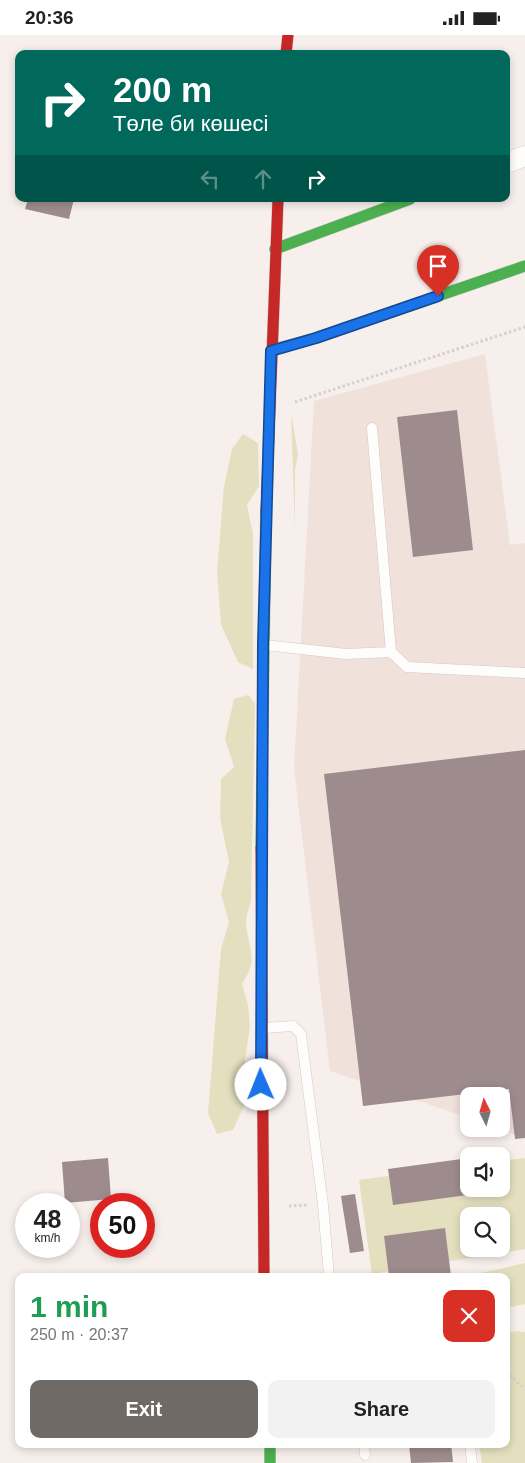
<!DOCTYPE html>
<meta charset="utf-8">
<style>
:root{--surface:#fff;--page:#f2f2f2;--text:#222;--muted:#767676;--accent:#706a67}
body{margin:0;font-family:Arial,sans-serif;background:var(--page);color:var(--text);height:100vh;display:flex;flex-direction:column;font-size:19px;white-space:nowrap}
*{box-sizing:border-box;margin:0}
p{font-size:16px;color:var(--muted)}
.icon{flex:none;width:28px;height:28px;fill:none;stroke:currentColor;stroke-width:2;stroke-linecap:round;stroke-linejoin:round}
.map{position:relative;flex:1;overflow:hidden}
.details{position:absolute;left:15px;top:1238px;width:495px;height:175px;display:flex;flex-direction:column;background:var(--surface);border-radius:10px;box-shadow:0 2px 8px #0003}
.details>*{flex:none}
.hud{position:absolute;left:15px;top:15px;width:495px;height:152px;border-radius:10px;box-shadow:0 2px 8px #0003;background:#00695c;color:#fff;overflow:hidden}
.needle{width:32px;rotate:355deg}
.buttons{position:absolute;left:460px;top:1052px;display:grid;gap:10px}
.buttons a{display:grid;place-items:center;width:50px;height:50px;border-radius:10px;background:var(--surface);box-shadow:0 2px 8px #0003;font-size:25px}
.speed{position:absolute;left:15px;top:1158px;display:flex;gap:10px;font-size:25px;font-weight:700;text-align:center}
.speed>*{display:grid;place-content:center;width:65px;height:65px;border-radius:50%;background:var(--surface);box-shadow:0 2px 8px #0003;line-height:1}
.speed small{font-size:12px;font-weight:400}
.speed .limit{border:8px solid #d22;background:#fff;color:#111}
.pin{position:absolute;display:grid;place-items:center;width:42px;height:42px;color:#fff;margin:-51px -21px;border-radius:50% 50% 50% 0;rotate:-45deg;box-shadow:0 0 5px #0007}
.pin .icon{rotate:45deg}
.me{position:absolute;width:55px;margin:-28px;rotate:359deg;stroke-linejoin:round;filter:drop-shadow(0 0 4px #0008)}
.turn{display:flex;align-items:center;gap:18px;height:105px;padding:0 15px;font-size:22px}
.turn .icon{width:65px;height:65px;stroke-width:2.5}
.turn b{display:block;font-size:35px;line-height:42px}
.lanes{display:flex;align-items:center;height:48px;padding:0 15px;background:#0003;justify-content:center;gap:25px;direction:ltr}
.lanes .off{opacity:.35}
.round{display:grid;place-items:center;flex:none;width:52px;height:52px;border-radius:10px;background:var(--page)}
.head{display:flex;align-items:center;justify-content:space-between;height:85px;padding:0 15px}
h1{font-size:30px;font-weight:800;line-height:38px;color:#1e9e55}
.action{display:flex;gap:10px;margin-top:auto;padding:10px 15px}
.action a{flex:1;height:58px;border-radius:10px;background:var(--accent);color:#fff;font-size:20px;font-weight:800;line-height:58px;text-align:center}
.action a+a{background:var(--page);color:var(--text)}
.status{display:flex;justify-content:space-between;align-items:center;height:35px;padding:0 25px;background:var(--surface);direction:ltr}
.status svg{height:14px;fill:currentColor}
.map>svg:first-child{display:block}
.built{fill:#f1e1db}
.green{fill:#e4e0bf;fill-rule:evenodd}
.building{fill:#9e8b8d}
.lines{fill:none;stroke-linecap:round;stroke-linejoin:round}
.lane-casing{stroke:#d1cac8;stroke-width:11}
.street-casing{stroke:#d1cac8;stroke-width:21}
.fast-casing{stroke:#d1cac8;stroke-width:12}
.jam-casing{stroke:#d1cac8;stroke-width:12}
.path{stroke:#d4d1cf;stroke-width:3;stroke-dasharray:2.5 2.5;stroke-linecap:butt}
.lane{stroke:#fefdfc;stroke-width:10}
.street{stroke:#fefdfc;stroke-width:20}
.fast{stroke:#4caf50;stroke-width:11}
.jam{stroke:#c62828;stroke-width:11}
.route-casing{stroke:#114b97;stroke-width:12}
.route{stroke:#1a73e8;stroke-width:9}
</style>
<div class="status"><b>20:36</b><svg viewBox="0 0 49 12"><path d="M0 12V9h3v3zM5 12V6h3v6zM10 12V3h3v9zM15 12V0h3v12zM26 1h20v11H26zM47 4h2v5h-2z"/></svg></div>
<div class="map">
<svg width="525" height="1428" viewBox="0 0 525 1428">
<rect width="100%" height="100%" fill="#f7efec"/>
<path class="built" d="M485 319 510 510 525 508V1103L499 1094H501V1061H469V1083L330 1036 294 734 314 366Z"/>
<g class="green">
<path d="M291 377 298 419 295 435V496Z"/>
<path d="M243 399 258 408 259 451 247 470 253 499V634L238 627 221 590 217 536 224 451 232 414Z"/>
<path d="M248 660 255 668 251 866C249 873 246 882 246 889 249 917 259 923 242 949L248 970 250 991 245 1025 247 1064 233 1095 217 1099 208 1078 221 914 229 887 221 859 229 827 220 783 221 744 234 732 225 704 234 664Z"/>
<path d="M525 1123V1214L372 1239 359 1145 469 1130V1154H501V1126ZM469 1181H501V1214H469Z"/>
<path d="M525 1228V1269L506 1273V1241H468Z"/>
<path d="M517 1296 525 1297V1428H482L479 1409H506V1298Z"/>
</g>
<g class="building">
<path d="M28 164H74L69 184 25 174Z"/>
<path d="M457 375 473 515 413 522 397 382Z"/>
<path d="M525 715V1103L515 1104 509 1054 363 1071 324 739Z"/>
<path d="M108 1123 111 1164 65 1168 62 1127Z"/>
<path d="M469 1123V1154H501L502 1132 505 1155 393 1170 388 1134Z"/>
<path d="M355 1159 364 1216 350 1218 341 1161Z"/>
<path d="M445 1193 451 1241H389L384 1201Z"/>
<path d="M409 1409H451L453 1427 411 1428Z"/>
</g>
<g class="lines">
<defs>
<g id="lane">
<path d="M372 393 391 617 407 632 525 638"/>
<path d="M265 610 346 619 391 617"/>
<path d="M264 993 293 991 301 999 323 1170 329 1241"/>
<path d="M364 1409 365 1420"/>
<path d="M470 1409 472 1428"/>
</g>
<path id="street" d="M506 128 525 121"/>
<g id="fast">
<path d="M275 214 410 164"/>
<path d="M271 315 316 303 525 231"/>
<path d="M261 813 266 477"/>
<path d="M270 1409V1428"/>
</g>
<g id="jam">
<path d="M286 19 288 0"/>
<path d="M266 477 278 164"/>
<path d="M261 813 264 1241"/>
</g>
</defs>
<use href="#lane" class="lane-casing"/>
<use href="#street" class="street-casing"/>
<use href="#fast" class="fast-casing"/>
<use href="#jam" class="jam-casing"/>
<g class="path">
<path d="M295 367 525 292"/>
<path d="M289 1171 307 1170"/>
<path d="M506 1337 525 1354"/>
</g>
<use href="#lane" class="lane"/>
<use href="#street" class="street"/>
<use href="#fast" class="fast"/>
<use href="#jam" class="jam"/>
</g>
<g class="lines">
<defs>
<path id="route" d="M261 1050 263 609 271 316 316 303 438 261"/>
</defs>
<use href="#route" class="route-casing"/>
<use href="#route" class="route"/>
</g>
</svg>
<div class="buttons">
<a><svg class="needle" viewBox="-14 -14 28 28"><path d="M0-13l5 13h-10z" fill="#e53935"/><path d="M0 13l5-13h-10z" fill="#767676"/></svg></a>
<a><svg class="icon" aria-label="sound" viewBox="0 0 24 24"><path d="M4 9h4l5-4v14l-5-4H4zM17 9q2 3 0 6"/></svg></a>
<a><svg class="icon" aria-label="search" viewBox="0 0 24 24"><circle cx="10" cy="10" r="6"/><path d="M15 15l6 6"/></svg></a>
</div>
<div class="speed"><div>48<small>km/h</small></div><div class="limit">50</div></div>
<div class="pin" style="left:438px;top:261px;background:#d93025"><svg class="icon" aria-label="arrive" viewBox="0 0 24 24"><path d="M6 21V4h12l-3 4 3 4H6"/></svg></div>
<svg class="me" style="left:261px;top:1050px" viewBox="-20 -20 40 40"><circle r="19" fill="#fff"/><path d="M0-13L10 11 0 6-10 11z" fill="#1a73e8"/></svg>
<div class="hud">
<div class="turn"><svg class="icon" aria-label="right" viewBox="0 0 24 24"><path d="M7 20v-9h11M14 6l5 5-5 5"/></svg><div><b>200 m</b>Төле би көшесі</div></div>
<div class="lanes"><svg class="icon off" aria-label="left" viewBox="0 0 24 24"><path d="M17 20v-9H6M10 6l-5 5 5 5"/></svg><svg class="icon off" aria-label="ahead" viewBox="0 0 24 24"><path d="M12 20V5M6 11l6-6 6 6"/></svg><svg class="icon" aria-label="right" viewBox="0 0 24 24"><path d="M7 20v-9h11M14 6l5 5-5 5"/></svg></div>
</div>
<section class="details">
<div class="head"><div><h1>1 min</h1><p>250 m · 20:37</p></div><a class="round" style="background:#d93025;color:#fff"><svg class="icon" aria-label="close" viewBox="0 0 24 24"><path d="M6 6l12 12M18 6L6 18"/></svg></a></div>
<div class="action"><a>Exit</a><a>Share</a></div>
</section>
</div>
